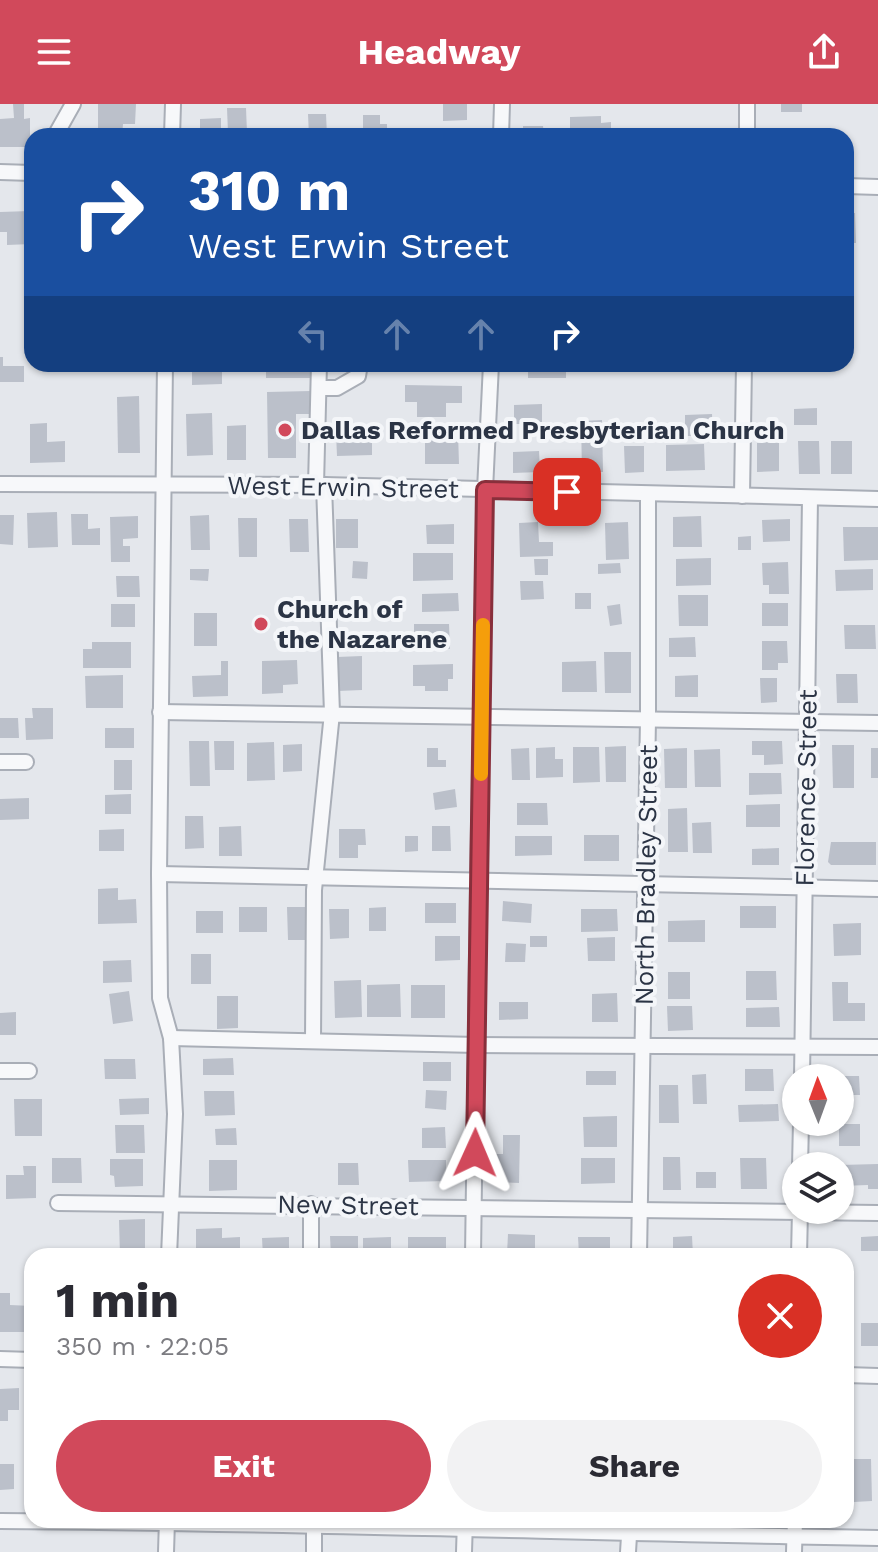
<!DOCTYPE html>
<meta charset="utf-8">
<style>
:root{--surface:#fff;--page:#f2f2f3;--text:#2b2b33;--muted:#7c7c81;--accent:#d1495b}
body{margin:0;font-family:"Work Sans",sans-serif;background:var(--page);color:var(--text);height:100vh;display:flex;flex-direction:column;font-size:30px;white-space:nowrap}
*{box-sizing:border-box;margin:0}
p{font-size:26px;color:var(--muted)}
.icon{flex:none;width:44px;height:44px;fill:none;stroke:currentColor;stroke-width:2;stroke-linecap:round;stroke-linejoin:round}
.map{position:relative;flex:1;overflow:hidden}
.details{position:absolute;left:24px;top:1144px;width:830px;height:280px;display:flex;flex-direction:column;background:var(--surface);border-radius:24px;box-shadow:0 2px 6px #0004}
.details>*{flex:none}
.banner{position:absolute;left:24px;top:24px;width:830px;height:244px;border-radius:24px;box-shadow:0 2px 6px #0004;background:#1a4fa0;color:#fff;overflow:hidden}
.needle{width:52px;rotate:359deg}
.buttons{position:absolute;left:782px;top:960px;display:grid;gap:16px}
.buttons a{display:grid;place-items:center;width:72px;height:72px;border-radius:50%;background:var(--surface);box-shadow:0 2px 6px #0004;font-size:40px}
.pin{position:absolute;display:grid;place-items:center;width:68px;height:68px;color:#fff;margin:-34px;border-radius:16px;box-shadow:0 4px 12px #0006}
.me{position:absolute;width:88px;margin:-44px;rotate:1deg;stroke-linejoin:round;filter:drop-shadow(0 0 6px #0008)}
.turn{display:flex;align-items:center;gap:28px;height:168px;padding:0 32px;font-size:36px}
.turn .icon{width:104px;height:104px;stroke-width:2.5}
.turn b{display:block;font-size:56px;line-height:68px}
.lanes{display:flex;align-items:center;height:76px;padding:0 32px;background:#0003;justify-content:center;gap:40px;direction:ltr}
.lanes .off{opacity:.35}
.round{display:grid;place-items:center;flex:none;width:84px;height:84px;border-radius:42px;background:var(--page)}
.head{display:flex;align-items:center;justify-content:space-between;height:136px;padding:0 32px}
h1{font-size:48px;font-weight:700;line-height:60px}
.button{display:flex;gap:16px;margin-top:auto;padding:16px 32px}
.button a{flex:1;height:92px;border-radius:48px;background:var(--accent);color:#fff;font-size:32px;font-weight:700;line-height:92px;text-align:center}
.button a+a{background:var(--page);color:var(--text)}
header{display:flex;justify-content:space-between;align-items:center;height:104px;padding:0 32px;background:var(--accent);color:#fff;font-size:36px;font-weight:700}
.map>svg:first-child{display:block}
.building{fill:#bbc0ca}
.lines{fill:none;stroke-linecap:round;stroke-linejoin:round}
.minor-casing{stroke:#a9aeb7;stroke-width:18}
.minor{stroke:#f7f8fa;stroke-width:14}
.route-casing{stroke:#882f3b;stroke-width:20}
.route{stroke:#d1495b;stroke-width:14}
.slow{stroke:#f59e0b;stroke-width:14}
.poi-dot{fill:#d1495b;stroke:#f4f6f9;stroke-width:3}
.labels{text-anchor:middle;stroke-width:8;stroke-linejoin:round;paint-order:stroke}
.poi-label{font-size:26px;font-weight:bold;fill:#2b3445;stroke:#f4f6f9;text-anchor:start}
.street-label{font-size:26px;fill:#2b3445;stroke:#f4f6f9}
</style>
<header><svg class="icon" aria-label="menu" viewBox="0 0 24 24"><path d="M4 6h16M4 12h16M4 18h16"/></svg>Headway<svg class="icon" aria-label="share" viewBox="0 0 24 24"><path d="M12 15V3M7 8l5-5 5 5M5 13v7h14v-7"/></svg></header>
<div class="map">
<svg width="878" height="1448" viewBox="0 0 878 1448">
<rect width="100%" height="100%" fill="#e4e7ec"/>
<g class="building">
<path d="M13 0H24V15L30 14V43H0V15L14 14Z"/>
<path d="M98 0H136L135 20H123L122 32H98Z"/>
<path d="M443 0H467V16L443 17Z"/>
<rect x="781" y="0" width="21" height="8"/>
<path d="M227 4H246L247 29H228Z"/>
<path d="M308 10H326L327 32H309Z"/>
<path d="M363 11H380V20H387V32H354V25H363Z"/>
<path d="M601 12V19L611 18V32H570V13Z"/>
<path d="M221 14V32H192V26H200V15Z"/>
<path d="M523 22H543L544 32H523Z"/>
<path d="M30 107 31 140 7 141V128H0V108Z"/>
<path d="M846 109H855L856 139H846Z"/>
<path d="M0 253H3V262H24V278H0Z"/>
<path d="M108 260H132V267L108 268Z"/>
<path d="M192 260H222V280L192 281Z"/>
<rect x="266" y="260" width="44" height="14"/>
<rect x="528" y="260" width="38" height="14"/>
<path d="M405 281 462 282V299H446V313H417V298H405Z"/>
<path d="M311 287V310H296V354H268L267 288Z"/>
<path d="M139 292 140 349H118L117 293Z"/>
<path d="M542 300V320H514V301Z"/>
<path d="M817 304V321H794V305Z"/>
<path d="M212 309 213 351 187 352 186 310Z"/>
<path d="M712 310 713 332H685V311Z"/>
<path d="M602 316 603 368H582L581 317Z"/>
<path d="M47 319V338L65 337V358L30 359V320Z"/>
<path d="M246 321V356H227V322Z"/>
<path d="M336 329H372V351L337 352Z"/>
<path d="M458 329 459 360H425V330Z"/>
<path d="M779 332V367L757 368V339H763V333Z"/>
<path d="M798 337H819L820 370H799Z"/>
<rect x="831" y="337" width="21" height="33"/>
<path d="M704 340 705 366 666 367V341Z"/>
<path d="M624 342H644V368L625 369Z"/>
<path d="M539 347 540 368 513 369V348Z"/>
<path d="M57 408 58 443 28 444 27 409Z"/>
<path d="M71 410H88V425L100 424V441H72Z"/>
<path d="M0 411H14L13 441 0 440Z"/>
<path d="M209 411 210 446H191L190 412Z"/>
<path d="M138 412V434L123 435V442H130V458H111L110 413Z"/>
<path d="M701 412 702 443H673V413Z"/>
<path d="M238 414H257V453H239Z"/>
<path d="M289 415H308L309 448H290Z"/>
<rect x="336" y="415" width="22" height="29"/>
<path d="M790 415V437L763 438 762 416Z"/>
<path d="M538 418 539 438H553V452L520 453 519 419Z"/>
<path d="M628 418 629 455 606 456 605 419Z"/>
<path d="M454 420V440H427L426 421Z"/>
<path d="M843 423H878V456L844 457Z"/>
<path d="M751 432V446H738V433Z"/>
<path d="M413 449H453V476L413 477Z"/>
<path d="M711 454V481L676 482V455Z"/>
<path d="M534 455H548V471H535Z"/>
<path d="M353 457 368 458 367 475 352 474Z"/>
<path d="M788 458 789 490H769V481H763L762 459Z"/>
<path d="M620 459 621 469 598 470V460Z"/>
<path d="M190 465H209L208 477 190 476Z"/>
<path d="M873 465V486L836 487 835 466Z"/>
<path d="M116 472H139L140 493H117Z"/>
<path d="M520 477H543L544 495 521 496Z"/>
<path d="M458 489 459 507 422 508V490Z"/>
<rect x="575" y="489" width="16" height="16"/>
<path d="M678 491H708V522H679Z"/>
<rect x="762" y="499" width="26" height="23"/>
<rect x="111" y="500" width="24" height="23"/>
<path d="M620 500 622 520 610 522 607 502Z"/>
<rect x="194" y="509" width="23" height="33"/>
<path d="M414 520H449L450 545 414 546Z"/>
<path d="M844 521H875L876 545H845Z"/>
<path d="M695 533 696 553H669V534Z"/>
<path d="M762 537H787L788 559H778V566H762Z"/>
<path d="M92 538H131V564H83V545H92Z"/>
<path d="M604 548H631V589H605Z"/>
<path d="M362 552V586L338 587 337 553Z"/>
<path d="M297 556 298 580 283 581V589L262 590V557Z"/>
<path d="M221 557H228V592L193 593 192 572 221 571Z"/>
<path d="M596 557 597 588H562V558Z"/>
<path d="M453 560V575H448V587H425V582H413V561Z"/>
<path d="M836 570H857L858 599H837Z"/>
<path d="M123 571V604H86L85 572Z"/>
<path d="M698 571V593H675V572Z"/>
<path d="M760 574H777V598L761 599Z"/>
<path d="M32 604H53V635L26 636 25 614H33Z"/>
<path d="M0 614H18L19 634H0Z"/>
<rect x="105" y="624" width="29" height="20"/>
<path d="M189 637H209L210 682H190Z"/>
<path d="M214 637H234V666H215Z"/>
<path d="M752 637H782L783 660 764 661V651H752Z"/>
<path d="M274 638 275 676 247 677V639Z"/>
<path d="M302 640V667L283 668V641Z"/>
<path d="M832 641H854V684H833Z"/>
<path d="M626 642V678H606L605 643Z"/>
<path d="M555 643V655H563V673L536 674V644Z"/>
<path d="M573 643H599L600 678 573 679Z"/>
<path d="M427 644H438V656H446V663H427Z"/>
<path d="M529 644 530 676H512L511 645Z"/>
<path d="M687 644V684H665L664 645Z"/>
<rect x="871" y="644" width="7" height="30"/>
<path d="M720 645 721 683H695L694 646Z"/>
<rect x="114" y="656" width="18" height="30"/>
<path d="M749 669H781L782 690 749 691Z"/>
<path d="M455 685 457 703 435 706 433 689Z"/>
<path d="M131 690V710H105V691Z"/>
<path d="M29 694V715L0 716V695Z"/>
<path d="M517 699H547L548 721H517Z"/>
<path d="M780 700V723H746V701Z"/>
<path d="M687 704 688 748H668V705Z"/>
<path d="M185 712H203L204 744 185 745Z"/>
<path d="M711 718 712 749H693L692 719Z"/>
<path d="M241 722 242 752H219V723Z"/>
<path d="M432 722H450L451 747H432Z"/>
<path d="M124 725V747H99V726Z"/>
<path d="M339 725H365L366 741H358V754H339Z"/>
<rect x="584" y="731" width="35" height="26"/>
<path d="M405 732H418V747L405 748Z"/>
<path d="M515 732H552V751L515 752Z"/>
<path d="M831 738H876V761H831L828 758Z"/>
<path d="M779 744V761H752V745Z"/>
<path d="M118 784V796L136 795 137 819 98 820V785Z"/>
<path d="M503 797 532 800 531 819 502 817Z"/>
<rect x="425" y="799" width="31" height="20"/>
<rect x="740" y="802" width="36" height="22"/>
<rect x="239" y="803" width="28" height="25"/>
<path d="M287 803H306L307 836H288Z"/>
<path d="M386 803V827H369V804Z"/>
<path d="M329 805H349V834L330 835Z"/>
<path d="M581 805H617L618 827 581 828Z"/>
<rect x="196" y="807" width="27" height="22"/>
<path d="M705 816V838H668V817Z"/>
<path d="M861 819V851L834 852 833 820Z"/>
<path d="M435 832H460V856L435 857Z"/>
<rect x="530" y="832" width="17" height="11"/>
<path d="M615 833V857H588L587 834Z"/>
<path d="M506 839 526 840 525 858H505Z"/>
<rect x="191" y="850" width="20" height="30"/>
<path d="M131 856 132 878 103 879V857Z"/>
<path d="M746 867H776L777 896H746Z"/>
<rect x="668" y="868" width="22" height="27"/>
<path d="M361 876 362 913 335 914 334 877Z"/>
<path d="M832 878H848V899H865V917H833Z"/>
<path d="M400 880 401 913H367V881Z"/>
<rect x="411" y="881" width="34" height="33"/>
<path d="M129 887 133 917 113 920 109 890Z"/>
<path d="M617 889 618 918H592V890Z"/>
<path d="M217 892H238V924L217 925Z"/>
<path d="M499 898H528V915L499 916Z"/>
<path d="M667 902H692L693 926 668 927Z"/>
<path d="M779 903 780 923H746V904Z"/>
<path d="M16 908V931H0V909Z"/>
<path d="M233 954 234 971H203V955Z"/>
<path d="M104 955H135L136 975H105Z"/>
<rect x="423" y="958" width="28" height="19"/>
<path d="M745 965H773L774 987H745Z"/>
<rect x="586" y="967" width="30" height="14"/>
<path d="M706 970 707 1000H693L692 971Z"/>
<path d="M840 972H859L860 991H840Z"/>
<path d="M659 981H678L679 1019H659Z"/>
<path d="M426 986 447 987 446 1006 425 1004Z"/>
<path d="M204 987H234L235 1011 205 1012Z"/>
<path d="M149 994V1010L120 1011 119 995Z"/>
<path d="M14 995H42V1032H15Z"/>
<path d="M778 1000 779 1017 739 1018 738 1001Z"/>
<path d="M617 1012V1043H584L583 1013Z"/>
<rect x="839" y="1020" width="21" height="22"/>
<path d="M115 1021H144L145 1049H116Z"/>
<path d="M445 1023 446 1044H422V1024Z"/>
<path d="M236 1024 237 1041H216L215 1025Z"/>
<path d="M503 1031H520L519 1079 494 1078V1050H503Z"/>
<path d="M663 1053H680L681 1086H663Z"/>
<path d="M52 1054H81L82 1079H52Z"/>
<path d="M581 1054H615V1079L581 1080Z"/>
<path d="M740 1054H766L767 1085H741Z"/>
<path d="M110 1055H143V1082L115 1083 114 1072 110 1071Z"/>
<path d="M209 1056H237V1086L209 1087Z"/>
<path d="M408 1056H446V1077L409 1078Z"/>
<path d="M338 1059H358L359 1081H338Z"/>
<path d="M878 1060V1085H868V1081L840 1082V1061Z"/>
<path d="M23 1062H36V1094L6 1095V1071H24Z"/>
<rect x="696" y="1068" width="20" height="16"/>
<path d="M145 1115V1152H120L119 1116Z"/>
<path d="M222 1124V1134L240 1133V1150L196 1151V1125Z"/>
<path d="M508 1130 535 1131V1151L507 1150Z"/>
<path d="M330 1132H358V1152H331Z"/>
<path d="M692 1132 693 1152H673V1133Z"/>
<path d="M878 1132V1147H861V1133Z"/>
<path d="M289 1133V1152H263L262 1134Z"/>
<path d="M391 1133V1152H363V1134Z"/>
<rect x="408" y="1133" width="38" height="19"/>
<path d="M578 1133H610V1149L579 1150Z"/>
<path d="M0 1189H10V1201L32 1202V1228H0Z"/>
<rect x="861" y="1219" width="17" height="23"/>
<path d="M19 1284V1306H8V1317H0V1285Z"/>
<path d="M852 1355H871L872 1397 854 1398Z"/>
<path d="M0 1360H14V1385L0 1386Z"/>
</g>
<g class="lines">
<defs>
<g id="minor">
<path d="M55 32 73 0"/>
<path d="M172 32 173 0"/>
<path d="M501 32 502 0"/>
<path d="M747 32V0"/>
<path d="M0 68 32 69"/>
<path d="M846 82 878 83"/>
<path d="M165 260 159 770 160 894 171 934 175 1010 169 1152"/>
<path d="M319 284H337L358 272 360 260"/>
<path d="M0 380 324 381 878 395"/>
<path d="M316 381 319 260"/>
<path d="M742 392 744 260"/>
<path d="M160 608 878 619"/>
<path d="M0 658H26"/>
<path d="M159 770 878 785"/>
<path d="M171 934 477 941 878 943"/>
<path d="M313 937 314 786 332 609 324 381"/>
<path d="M0 967H29"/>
<path d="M802 974 810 394"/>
<path d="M800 1062 801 1018"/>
<path d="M58 1099 878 1109"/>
<path d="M311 1100V1152"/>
<path d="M473 1152 478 777 485 386 491 260"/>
<path d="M639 1152 648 615V390"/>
<path d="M799 1152 800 1106"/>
<path d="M0 1255 32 1256"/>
<path d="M846 1271 878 1272"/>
<path d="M0 1417C293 1419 585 1429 878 1434"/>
<path d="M166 1448 167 1416"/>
<path d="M314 1448V1416"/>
<path d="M464 1448 465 1416"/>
<path d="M628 1448 630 1416"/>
<path d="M794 1448 795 1416"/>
</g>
</defs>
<use href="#minor" class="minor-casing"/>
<use href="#minor" class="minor"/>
</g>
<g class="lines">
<defs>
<path id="route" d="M475 1049 485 386 567 388"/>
</defs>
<use href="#route" class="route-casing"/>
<use href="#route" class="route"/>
<path class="slow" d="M481 670 483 521"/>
</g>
<g class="poi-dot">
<circle cx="285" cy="326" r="8"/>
<circle cx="261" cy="520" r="8"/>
</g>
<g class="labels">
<g class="poi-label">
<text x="301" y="335">Dallas Reformed Presbyterian Church</text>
<text x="277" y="514">Church of<tspan x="277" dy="30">the Nazarene</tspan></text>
</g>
<g class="street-label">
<text transform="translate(343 383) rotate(1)" y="9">West Erwin Street</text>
<text transform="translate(806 684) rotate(-89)" y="9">Florence Street</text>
<text transform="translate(646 771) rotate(-89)" y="9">North Bradley Street</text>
<text transform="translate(348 1101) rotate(1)" y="9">New Street</text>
</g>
</g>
</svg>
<div class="buttons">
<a><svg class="needle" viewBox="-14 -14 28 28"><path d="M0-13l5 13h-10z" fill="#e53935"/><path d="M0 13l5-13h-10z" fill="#7c7c81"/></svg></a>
<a><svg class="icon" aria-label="layers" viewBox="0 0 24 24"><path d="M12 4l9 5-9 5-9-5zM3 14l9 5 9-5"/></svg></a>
</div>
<div class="pin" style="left:567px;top:388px;background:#d93025"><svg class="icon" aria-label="arrive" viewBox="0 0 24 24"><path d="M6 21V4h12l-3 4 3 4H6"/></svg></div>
<svg class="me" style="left:475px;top:1049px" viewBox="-20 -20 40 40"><path d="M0-17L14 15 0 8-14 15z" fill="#d1495b" stroke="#fff" stroke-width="4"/></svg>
<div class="banner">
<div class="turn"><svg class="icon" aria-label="right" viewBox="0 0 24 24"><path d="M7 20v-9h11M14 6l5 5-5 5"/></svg><div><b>310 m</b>West Erwin Street</div></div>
<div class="lanes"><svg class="icon off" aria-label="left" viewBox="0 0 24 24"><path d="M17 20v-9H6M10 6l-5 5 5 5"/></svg><svg class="icon off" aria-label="ahead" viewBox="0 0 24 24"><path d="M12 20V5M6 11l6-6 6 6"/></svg><svg class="icon off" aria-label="ahead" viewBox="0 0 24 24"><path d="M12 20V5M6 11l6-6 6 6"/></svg><svg class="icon" aria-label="right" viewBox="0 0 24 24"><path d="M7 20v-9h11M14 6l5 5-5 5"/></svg></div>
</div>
<section class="details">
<div class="head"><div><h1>1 min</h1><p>350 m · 22:05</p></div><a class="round" style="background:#d93025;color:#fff"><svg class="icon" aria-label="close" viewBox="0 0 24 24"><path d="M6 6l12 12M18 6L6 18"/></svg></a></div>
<div class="button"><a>Exit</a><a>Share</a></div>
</section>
</div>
